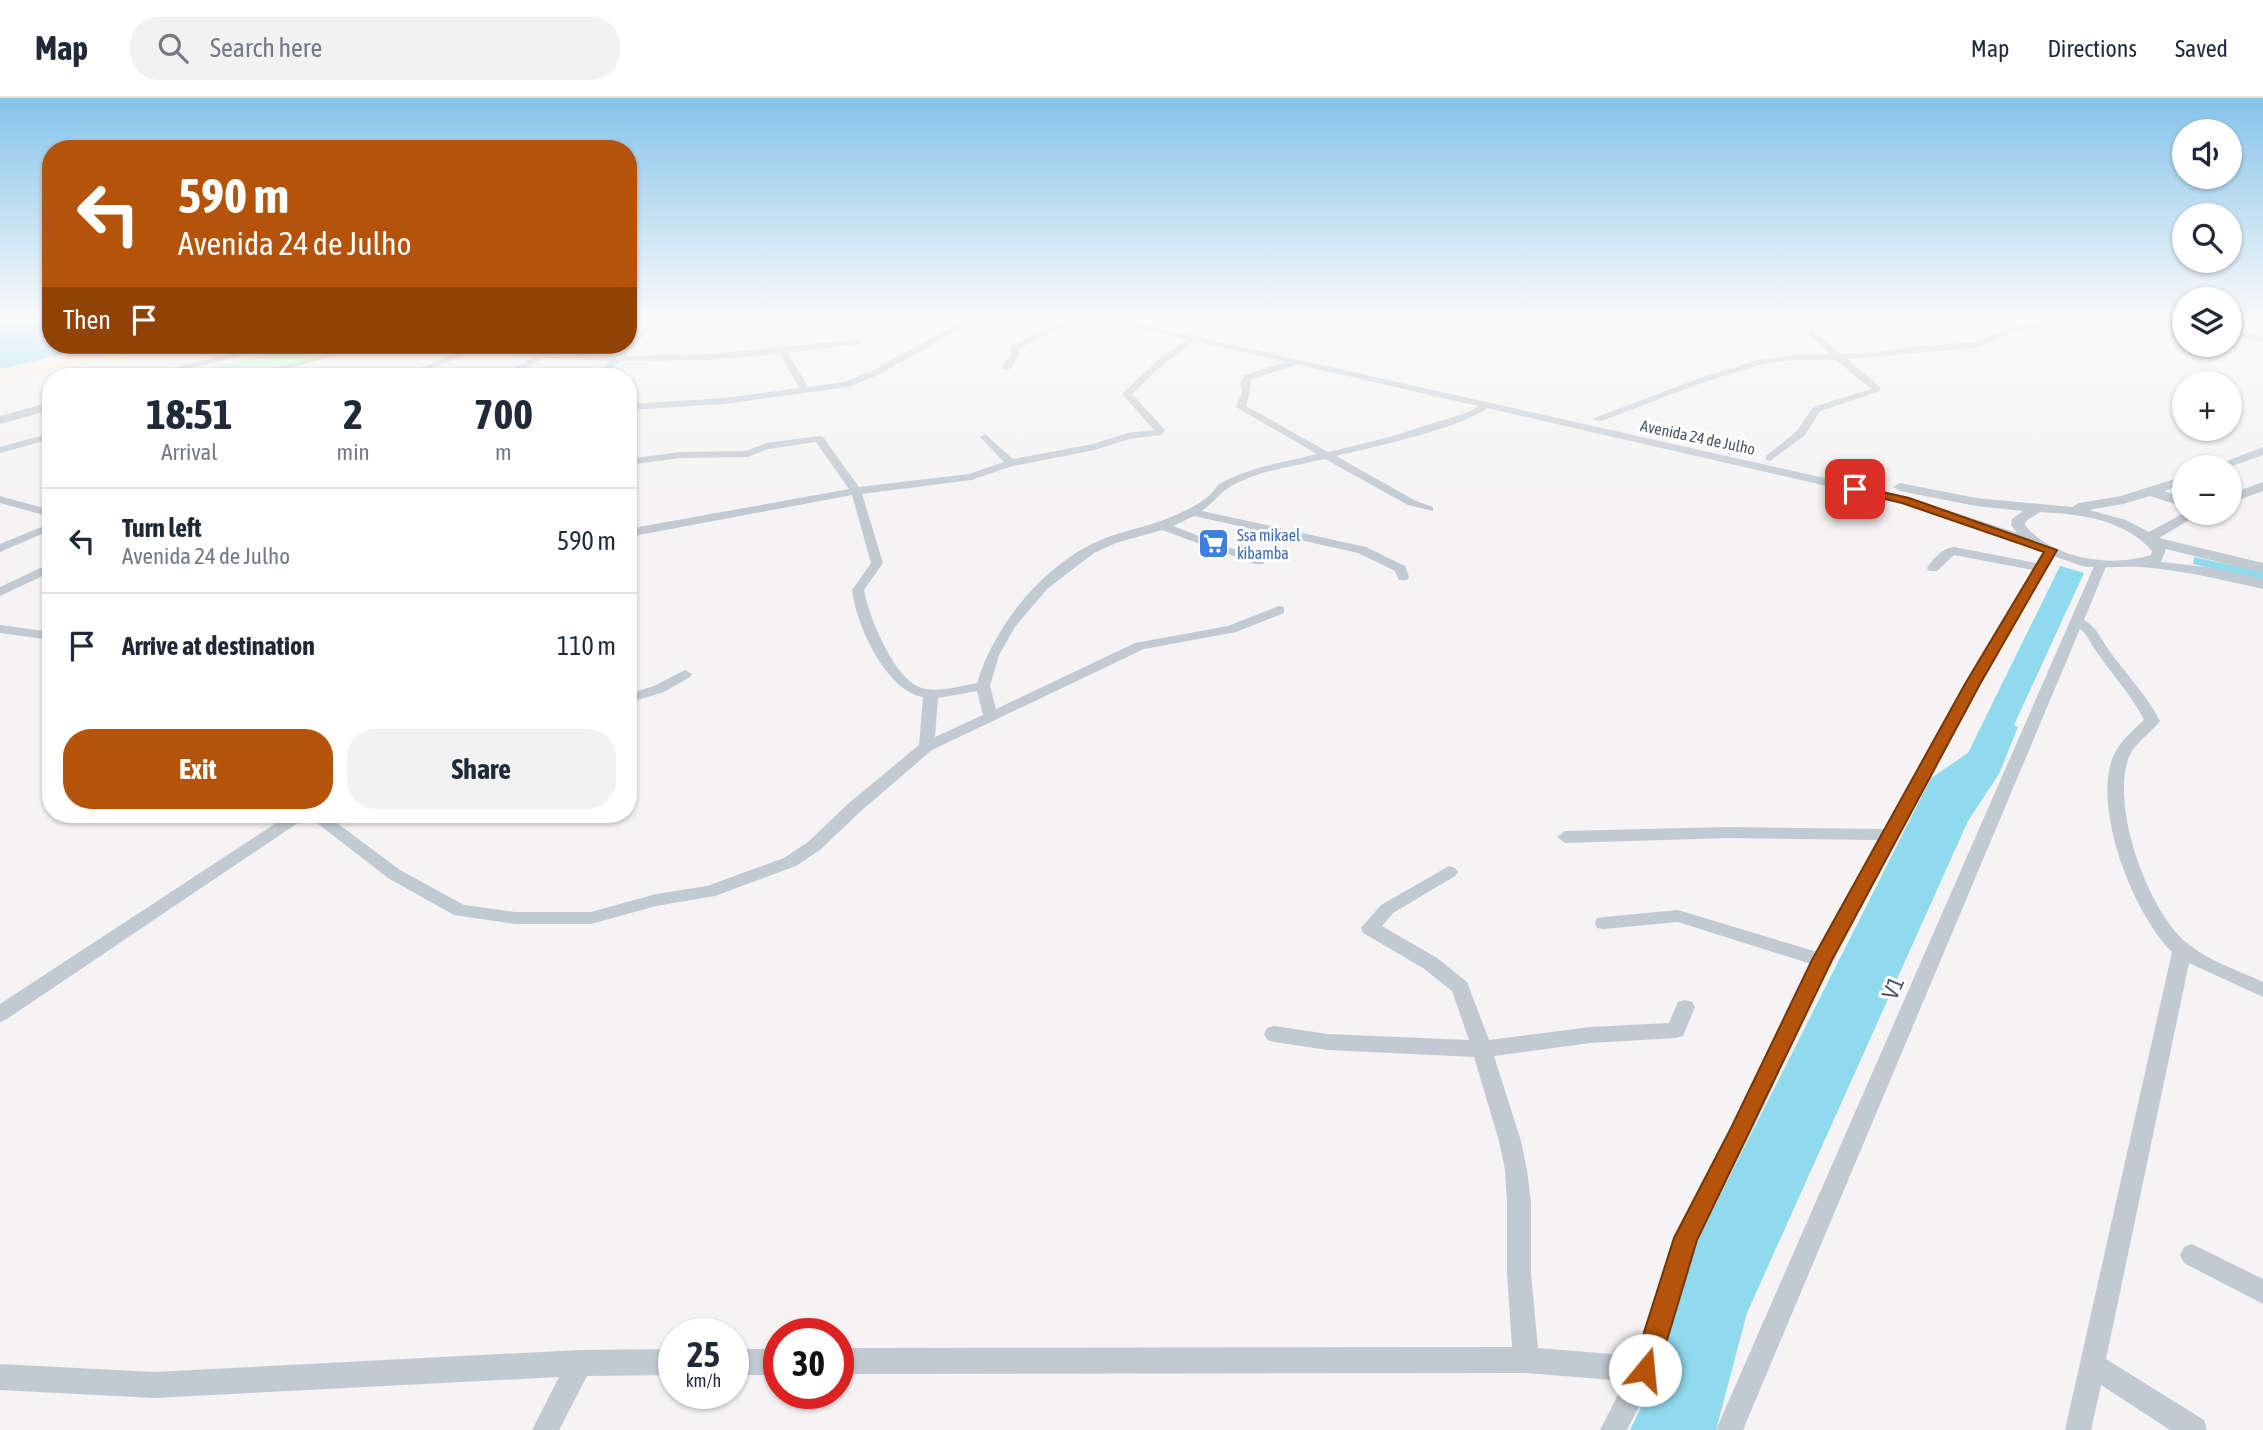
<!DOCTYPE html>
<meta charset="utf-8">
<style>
:root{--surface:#fff;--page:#f2f2f3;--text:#1f2937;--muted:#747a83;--line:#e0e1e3;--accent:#b45309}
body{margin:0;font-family:"Asap Condensed",sans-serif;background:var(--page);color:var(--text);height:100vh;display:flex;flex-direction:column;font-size:26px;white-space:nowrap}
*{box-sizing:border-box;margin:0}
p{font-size:23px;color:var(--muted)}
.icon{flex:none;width:38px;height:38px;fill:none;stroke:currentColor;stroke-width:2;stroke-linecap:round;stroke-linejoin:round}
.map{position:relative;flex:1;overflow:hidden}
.details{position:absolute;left:42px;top:270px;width:595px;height:455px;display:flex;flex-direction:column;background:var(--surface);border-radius:28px;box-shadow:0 2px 5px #0004}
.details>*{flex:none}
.hud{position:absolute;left:42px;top:42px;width:595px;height:214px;border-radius:28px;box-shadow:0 2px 5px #0004;background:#b45309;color:#fff;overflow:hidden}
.tools{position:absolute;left:2172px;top:21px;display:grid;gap:14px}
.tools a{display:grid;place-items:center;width:70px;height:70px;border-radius:50%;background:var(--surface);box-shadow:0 2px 5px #0004;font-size:35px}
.speed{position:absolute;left:658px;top:1220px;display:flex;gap:14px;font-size:35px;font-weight:700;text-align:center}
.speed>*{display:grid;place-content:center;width:91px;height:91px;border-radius:50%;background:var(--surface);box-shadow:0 2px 5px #0004;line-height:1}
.speed small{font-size:18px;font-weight:400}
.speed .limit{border:10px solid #d22;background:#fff;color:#111}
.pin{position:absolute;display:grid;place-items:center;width:60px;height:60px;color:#fff;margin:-30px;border-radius:14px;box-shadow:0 4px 10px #0006}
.me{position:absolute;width:77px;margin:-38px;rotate:17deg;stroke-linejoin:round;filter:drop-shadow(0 0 5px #0008)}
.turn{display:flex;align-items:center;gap:24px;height:147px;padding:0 21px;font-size:32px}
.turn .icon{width:91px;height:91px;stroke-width:2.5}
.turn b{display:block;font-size:49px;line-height:60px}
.then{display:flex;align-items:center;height:66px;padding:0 21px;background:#0003;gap:14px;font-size:26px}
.eta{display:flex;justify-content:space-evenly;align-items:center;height:119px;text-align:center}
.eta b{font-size:42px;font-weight:700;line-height:49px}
.primary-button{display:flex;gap:14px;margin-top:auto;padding:14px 21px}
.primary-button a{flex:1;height:80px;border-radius:28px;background:var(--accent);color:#fff;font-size:28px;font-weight:700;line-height:80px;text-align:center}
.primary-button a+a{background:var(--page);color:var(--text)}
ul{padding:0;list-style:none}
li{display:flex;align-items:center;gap:21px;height:105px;padding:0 21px;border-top:2px solid var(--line)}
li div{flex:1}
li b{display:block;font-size:26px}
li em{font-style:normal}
header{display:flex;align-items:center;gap:42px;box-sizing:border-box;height:98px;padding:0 35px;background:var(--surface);border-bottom:2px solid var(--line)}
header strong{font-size:33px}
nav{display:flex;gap:38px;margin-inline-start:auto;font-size:24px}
.search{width:490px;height:63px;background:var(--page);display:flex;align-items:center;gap:18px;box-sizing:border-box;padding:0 24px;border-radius:28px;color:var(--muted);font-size:26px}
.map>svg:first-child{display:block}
.green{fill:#c3f1d5}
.sand{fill:#f5f0e5}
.water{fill:#90daee}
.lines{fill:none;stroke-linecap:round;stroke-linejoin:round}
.minor{fill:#c1cad2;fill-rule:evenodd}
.tertiary{fill:#c1cad2;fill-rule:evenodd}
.route{fill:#b45309;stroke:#753606;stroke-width:2}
.labels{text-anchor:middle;stroke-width:6;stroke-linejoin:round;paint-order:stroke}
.far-street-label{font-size:16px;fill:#4a5661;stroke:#fff}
.far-shop-label{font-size:16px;fill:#366cbe;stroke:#fff;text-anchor:start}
.near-street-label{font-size:23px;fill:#4a5661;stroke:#fff}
</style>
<header>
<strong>Map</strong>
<div class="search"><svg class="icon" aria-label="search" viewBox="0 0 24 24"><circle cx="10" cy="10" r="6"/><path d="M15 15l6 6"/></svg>Search here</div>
<nav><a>Map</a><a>Directions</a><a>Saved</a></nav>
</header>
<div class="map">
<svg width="2263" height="1332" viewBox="0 0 2263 1332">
<rect width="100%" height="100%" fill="#f5f3f3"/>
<path class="green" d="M304 247H361L252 278H178Z"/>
<path class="sand" d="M101 247H171L0 287V271Z"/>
<g class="water">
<path d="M0 220H51V247H101L0 271Z"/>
<path d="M2194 459 2263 474V482L2193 466Z"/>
<path d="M2060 468 2084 475 2014 627 2018 629 1999 676 1968 723 1747 1215 1716 1332H1630L1657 1276 1698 1141 1931 680 1968 655Z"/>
</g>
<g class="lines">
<g class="minor">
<path d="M653 220H661L625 258 709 256 861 241 862 243 858 246 788 255 808 289 844 284 872 273 969 220H979L878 277 849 289 724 306 628 312V306L724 300 799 290 780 256 709 262 620 263 606 278H596L610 263 543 260 512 278H502L532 259 476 252 414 278H402L465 251 454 247 615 258Z"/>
<path d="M1074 220H1084L1018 251 1019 256 1010 271H1004L1002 269 1011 256 1010 248Z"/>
<path d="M2068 220H2085L2018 233 1976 250 1847 261 1880 289V293L1820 313 1805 337 1770 363 1766 362V358L1797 333 1813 309 1871 291 1836 262C1811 262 1785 261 1760 267 1706 281 1653 304 1601 323L1592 321 1700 280 1758 262 1792 257 1831 256 1809 236V232L1812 231 1841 256 1873 255 1916 248 1975 244 2013 229Z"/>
<path d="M2165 220 2184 221V227L2166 222Z"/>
<path d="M2230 232 2263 238V244L2230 237Z"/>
<path d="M1191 239 1198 241 1166 264 1132 296 1165 332 1161 337 1129 341 1095 352 1013 368 971 382 862 396 883 465 864 492C868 517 895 583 922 590 938 595 960 588 977 585 995 525 1048 461 1108 439 1131 431 1155 427 1178 416 1189 411 1201 405 1210 397 1214 393 1216 388 1221 385 1250 369 1285 364 1317 356L1236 309 1242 294 1240 285 1245 277 1295 261 1300 264 1298 266 1252 281C1249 286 1250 298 1246 308L1328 354 1386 340 1469 314 1481 306 1489 308C1468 329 1369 350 1336 358L1416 403 1433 409V413L1408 407 1325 361C1294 368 1256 373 1228 390 1219 396 1212 406 1202 413L1366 449 1405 468 1409 479 1407 482H1399L1395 473 1358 455 1194 418 1173 428 1265 463 1263 466H1255L1162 432 1116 445 1094 455 1047 491 1015 529 999 557 990 588 996 611 1135 545 1228 528 1279 508 1284 509V515L1236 534 1144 551 932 652 861 713 820 752 796 768 715 798 656 808 591 826H515L454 817 388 780 308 718 7 921 0 924V906L290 716H325L400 772 464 807 515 814H591L656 796 707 788 784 760 808 744 849 705 919 647 923 599C886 593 856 526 852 492L871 465 852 397 628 439V431L849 391 816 344 768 351 748 359 680 360 628 367V361L680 354 746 353 766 345 819 338 823 339 859 389 969 376 1004 364 980 339 985 336 1013 361 1093 346 1128 335 1154 332 1122 296 1160 260ZM977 593 983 617 935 639 938 600Z"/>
<path d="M355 247H368L264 278H250Z"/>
<path d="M51 335V341L0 355V349Z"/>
<path d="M0 398 51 412V419L0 405Z"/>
<path d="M51 425V432L0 454V446Z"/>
<path d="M2051 448 2057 452 1979 586 1832 862 1751 1035 1697 1142 1658 1272 1627 1332H1600L1625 1283 1526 1275 838 1276V1250L1512 1249 1507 1176V1105L1505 1072 1499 1043 1474 959 1328 952 1274 944 1267 942 1264 936 1267 930 1274 928 1328 936 1469 942 1452 893 1423 870 1363 835 1361 830 1381 807 1449 768 1455 770 1458 774 1455 778 1393 815 1382 828 1437 860 1467 884 1489 942 1590 929 1669 925 1678 904 1685 902 1692 904 1695 909 1683 938 1676 940 1590 945 1494 958 1521 1043 1527 1072 1531 1105V1176L1538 1250 1636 1258 1674 1140 1731 1030 1811 866 1678 824 1604 831 1597 830 1595 825 1597 820 1604 819 1678 812 1817 854 1879 742 1728 740 1565 745 1557 739 1565 733 1728 729 1885 731 1965 586 2033 472 1954 457 1937 473H1929L1927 470C1935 459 1941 451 1954 449L2037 465 2047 449Z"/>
<path d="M2101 462 2107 466 2084 522C2097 530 2100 539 2108 551 2125 575 2146 596 2160 623 2150 636 2135 644 2129 659 2110 708 2148 813 2187 845 2208 863 2238 872 2263 884V899L2189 865 2106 1261 2204 1322 2207 1332H2170L2101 1287 2091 1332H2065L2172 854C2134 817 2092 711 2113 659 2119 644 2132 633 2144 622 2131 596 2112 577 2096 553 2090 545 2088 537 2080 531L1743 1332H1716L2095 466Z"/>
<path d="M51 465V474L0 498V489Z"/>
<path d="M0 527 51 534V542L0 535Z"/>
<path d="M685 572 692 576 690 579 664 594 628 605V596L654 588Z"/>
<path d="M2192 1146 2263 1181V1206L2184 1165 2180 1157 2184 1149Z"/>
<path d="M674 1251V1277L587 1278 559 1332H532L559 1279 154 1300 0 1292V1266L154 1274 580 1252Z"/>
<rect x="733" y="1251" width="46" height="26"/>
</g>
<g class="tertiary">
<path d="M1094 220H1112L1905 398 2017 435 2011 427 2012 421 2023 413 1976 408 1900 393 1893 389 1900 385 1976 400 2072 409 2079 405 2121 398 2184 378V386L2164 393 2184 400V409L2150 398 2123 406 2089 412 2126 422 2149 434 2184 415H2201L2159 440 2263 465V475L2166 451 2161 464 2207 469 2263 481V491C2223 482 2182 472 2141 469 2120 468 2103 471 2082 468L1901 405ZM2040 414C2079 416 2125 421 2152 453L2151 457C2111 470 2052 461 2025 427L2026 423Z"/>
<path d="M265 247H283L159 278H140Z"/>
<path d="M51 304V312L0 326V318Z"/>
<path d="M2263 349V357L2230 369H2211Z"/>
<path d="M2263 384V393L2230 405V396Z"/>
</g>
</g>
<linearGradient id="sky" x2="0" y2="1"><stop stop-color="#85c3ea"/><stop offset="0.54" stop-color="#fafafa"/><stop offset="1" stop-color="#fafafa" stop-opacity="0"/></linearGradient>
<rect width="2263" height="406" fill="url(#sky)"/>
<path class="route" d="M1855 388 1909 400 2057 452 1980 586 1832 862 1697 1142 1658 1272 1654 1281 1645 1284 1635 1281 1632 1272 1674 1140 1731 1030 1812 862 1965 586 2044 454 1902 405 1851 393V389Z"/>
<defs>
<symbol id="supermarket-square" viewBox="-11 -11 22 22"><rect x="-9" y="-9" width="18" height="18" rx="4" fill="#3f7fe0" stroke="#fff"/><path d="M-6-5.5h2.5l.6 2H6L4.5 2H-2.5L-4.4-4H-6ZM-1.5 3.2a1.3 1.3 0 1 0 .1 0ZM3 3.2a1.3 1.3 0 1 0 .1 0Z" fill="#fff"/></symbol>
</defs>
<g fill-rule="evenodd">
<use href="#supermarket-square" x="1196" y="428" width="35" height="35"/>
</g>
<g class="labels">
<g class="far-street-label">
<text transform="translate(1698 339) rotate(12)" y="6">Avenida 24 de Julho</text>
</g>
<g class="far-shop-label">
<text x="1237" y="443">Ssa mikael<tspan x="1237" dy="18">kibamba</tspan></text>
</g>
<g class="near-street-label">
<text transform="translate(1893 890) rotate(-67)" y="8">V1</text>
</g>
</g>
</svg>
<div class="tools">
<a><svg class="icon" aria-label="sound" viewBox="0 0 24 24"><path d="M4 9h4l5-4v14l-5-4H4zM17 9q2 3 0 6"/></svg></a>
<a><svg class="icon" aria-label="search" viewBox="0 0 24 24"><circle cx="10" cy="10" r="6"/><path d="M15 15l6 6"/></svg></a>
<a><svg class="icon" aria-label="layers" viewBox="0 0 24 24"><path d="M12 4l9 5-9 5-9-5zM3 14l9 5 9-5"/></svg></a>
<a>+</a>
<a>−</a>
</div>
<div class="speed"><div>25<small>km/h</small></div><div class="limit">30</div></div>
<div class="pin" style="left:1855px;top:391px;background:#d93025"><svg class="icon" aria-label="arrive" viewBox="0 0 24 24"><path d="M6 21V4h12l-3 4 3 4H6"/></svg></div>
<svg class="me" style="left:1645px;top:1272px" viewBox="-20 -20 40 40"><circle r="19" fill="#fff"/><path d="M0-13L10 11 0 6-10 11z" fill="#b45309"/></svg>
<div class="hud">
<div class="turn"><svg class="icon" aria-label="left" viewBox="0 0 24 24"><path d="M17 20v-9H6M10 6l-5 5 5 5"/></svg><div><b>590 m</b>Avenida 24 de Julho</div></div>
<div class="then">Then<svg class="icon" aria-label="arrive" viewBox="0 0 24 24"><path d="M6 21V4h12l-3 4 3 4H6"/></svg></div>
</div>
<section class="details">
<div class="eta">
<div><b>18:51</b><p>Arrival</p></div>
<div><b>2</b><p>min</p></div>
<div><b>700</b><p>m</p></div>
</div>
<ul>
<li><svg class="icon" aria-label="left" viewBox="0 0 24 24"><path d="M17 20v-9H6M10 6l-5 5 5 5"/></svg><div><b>Turn left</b><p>Avenida 24 de Julho</p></div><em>590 m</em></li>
<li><svg class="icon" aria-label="arrive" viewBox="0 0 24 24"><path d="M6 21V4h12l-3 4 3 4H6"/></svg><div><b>Arrive at destination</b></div><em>110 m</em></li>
</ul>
<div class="primary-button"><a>Exit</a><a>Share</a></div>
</section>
</div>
